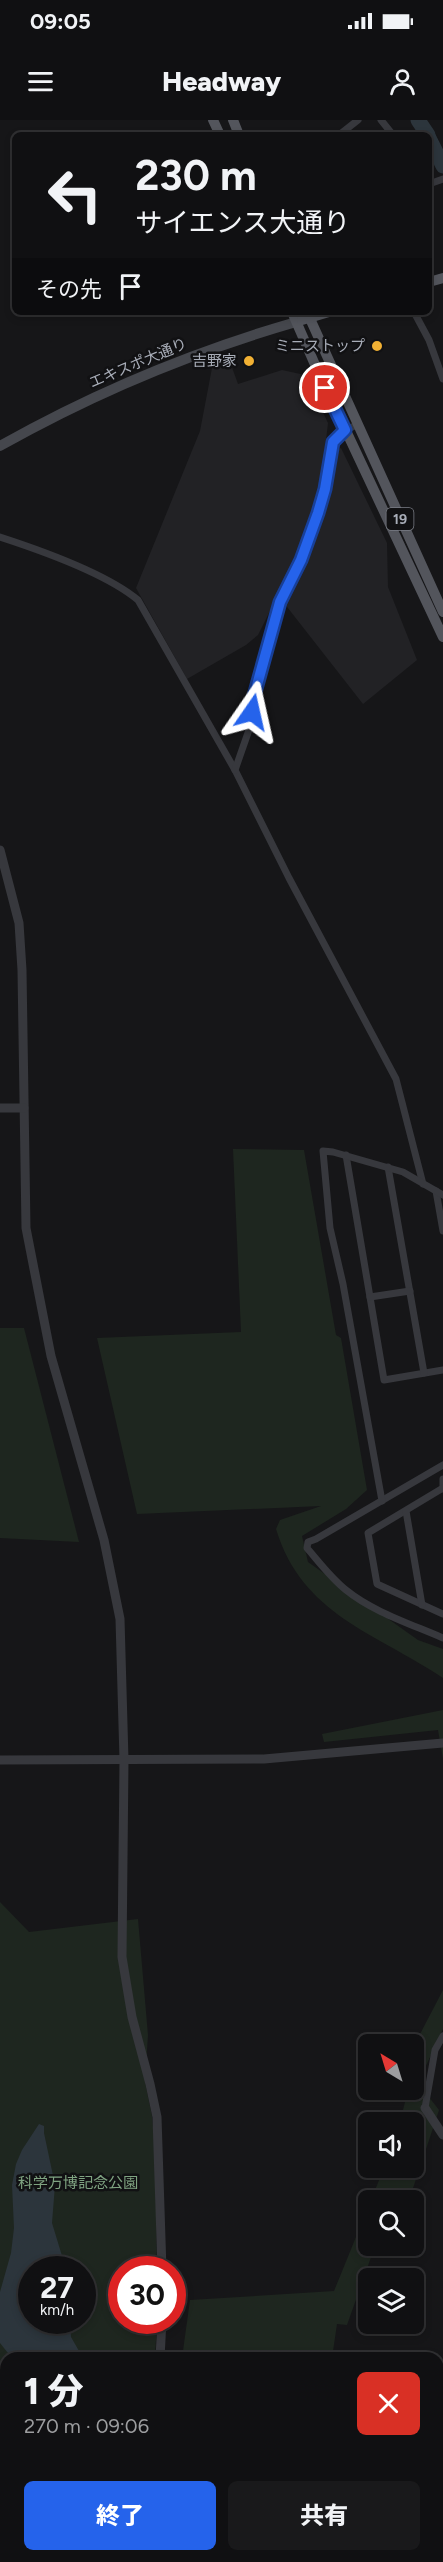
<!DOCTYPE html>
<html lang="ja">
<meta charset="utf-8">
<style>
:root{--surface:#101012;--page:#19191b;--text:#f1f3f6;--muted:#9c9d9f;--line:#303032;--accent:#2563eb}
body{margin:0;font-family:Figtree,"Noto Sans JP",sans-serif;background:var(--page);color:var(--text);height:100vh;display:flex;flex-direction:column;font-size:22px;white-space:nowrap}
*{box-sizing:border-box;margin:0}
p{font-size:20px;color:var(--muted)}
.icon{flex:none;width:33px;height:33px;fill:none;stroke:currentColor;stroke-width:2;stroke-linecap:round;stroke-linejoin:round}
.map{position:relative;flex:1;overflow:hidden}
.sheet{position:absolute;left:0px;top:2232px;width:444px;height:210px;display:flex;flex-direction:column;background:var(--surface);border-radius:18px 18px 0 0;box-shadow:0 3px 9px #0003,0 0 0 2px var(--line)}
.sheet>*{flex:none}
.hud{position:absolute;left:12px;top:12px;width:420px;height:183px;border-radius:9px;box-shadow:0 3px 9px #0003,0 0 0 2px var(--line);background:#101012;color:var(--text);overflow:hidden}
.needle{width:39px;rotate:322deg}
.fabs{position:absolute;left:358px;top:1914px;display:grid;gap:12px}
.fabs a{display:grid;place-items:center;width:66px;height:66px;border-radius:9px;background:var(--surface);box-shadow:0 3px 9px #0003,0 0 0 2px var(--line);font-size:30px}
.speed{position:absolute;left:18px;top:2136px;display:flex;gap:12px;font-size:30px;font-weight:700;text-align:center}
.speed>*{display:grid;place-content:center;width:78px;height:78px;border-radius:50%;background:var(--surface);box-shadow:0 3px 9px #0003,0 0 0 2px var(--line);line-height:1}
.speed small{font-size:15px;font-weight:400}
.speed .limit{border:9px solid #d22;background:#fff;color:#111}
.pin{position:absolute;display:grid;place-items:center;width:51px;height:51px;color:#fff;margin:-26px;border:3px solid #fff;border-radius:50%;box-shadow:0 2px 6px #0007}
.me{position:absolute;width:66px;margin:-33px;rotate:11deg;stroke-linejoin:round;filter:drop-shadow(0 0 4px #0008)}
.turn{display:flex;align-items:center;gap:21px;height:126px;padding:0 24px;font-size:27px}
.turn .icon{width:78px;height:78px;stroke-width:2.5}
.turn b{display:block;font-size:42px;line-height:51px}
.then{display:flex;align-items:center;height:57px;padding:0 24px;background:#0003;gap:12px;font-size:22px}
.round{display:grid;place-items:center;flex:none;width:63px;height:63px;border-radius:9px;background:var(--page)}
.overview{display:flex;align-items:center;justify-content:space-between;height:102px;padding:0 24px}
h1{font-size:36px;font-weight:800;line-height:45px}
.primary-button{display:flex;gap:12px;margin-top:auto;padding:12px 24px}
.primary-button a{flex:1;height:69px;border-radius:9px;background:var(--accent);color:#fff;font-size:24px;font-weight:800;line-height:69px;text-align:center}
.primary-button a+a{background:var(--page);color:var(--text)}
.status{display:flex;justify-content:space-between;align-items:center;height:42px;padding:0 30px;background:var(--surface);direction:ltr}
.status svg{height:16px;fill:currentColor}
header{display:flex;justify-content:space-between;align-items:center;height:78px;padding:0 24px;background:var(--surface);font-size:27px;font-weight:800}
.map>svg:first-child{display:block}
.built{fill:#222225}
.green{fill:#1e261f;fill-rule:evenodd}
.water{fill:#2c353c}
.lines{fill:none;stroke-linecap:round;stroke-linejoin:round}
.river{stroke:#2c353c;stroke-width:15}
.minor{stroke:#37383d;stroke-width:7}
.tertiary{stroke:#37383d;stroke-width:9}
.secondary{stroke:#45474d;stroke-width:10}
.primary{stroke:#53555c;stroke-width:10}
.route-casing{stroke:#184099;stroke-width:15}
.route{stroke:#2563eb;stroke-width:10}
.poi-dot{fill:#f2b134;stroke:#111113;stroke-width:2}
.labels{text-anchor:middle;stroke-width:5;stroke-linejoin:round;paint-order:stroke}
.shield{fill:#111113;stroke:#7b7e86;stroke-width:1.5}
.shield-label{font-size:14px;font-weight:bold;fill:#a8adb8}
.poi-label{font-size:15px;fill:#a8adb8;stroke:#111113;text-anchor:end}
.street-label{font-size:15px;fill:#a8adb8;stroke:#111113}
.park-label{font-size:15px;fill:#7fa381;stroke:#111113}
</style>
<div class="status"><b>09:05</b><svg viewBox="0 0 49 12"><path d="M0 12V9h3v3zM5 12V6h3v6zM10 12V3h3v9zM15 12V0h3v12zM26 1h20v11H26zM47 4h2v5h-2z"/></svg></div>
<header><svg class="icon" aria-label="menu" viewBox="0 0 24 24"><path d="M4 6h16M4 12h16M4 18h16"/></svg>Headway<svg class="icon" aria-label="person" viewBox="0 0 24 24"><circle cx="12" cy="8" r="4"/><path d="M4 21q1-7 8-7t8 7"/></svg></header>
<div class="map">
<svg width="443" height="2442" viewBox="0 0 443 2442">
<rect width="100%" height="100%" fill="#161618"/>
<g class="built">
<path d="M230 242 238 264 282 250 305 255 328 303 321 363 313 393 296 439 258 515 246 525 187 559 136 468 200 311 212 248Z"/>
<path d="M341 328 387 423 388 467 417 540 363 584 284 483 303 444 327 381 337 330Z"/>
</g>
<g class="green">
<path d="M233 1029 304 1030 336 1215 341 1218 367 1370 346 1389 302 1416 308 1442 418 1520 443 1529V1558C376 1513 302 1495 276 1409L280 1400 321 1386 137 1394 97 1218 241 1212Z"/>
<path d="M0 1208H24L79 1422 0 1418Z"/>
<path d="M443 1590V1639L438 1610 324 1622 322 1614Z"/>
<path d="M0 1782 29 1812 138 1799 148 1915 145 1962 152 1996 155 2028 157 2149 122 2150V2200L157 2201 155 2238H6V2322L0 2321ZM32 2150H82V2200H32Z"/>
<path d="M443 1870V1909L418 1963 439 1990 409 2080H371L384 2048H414V2002H400L408 1970H414V1939L418 1918Z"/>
<path d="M369 2085V2126H375L347 2205 337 2204 332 2238H182L190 2180 334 2171Z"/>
<path d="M443 2329V2442H330L336 2436H438V2335Z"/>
</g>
<path class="water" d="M39 2004 44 2006V2013L55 2065 52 2103 66 2149 32 2150 31 2170 27 2166 22 2169C18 2179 17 2191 25 2198H31L32 2200 70 2201 71 2217 83 2238H18L8 2233 0 2223V2172L11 2133 14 2108 12 2065 16 2044 22 2030Z"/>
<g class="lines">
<g class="river">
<path d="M418 0 428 15"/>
<path d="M429 18 443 46"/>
<path d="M46 2436 48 2442"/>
</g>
<g class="minor">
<path d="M381 0 393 15"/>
<path d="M339 15 358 0"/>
<path d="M429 64 443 59"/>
<path d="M414 192 429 220 443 259"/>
<path d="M0 417C40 430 107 454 138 480L235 650 289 758 396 959 423 1064"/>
<path d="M235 650 250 607 254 576 280 482 301 440 318 393 325 369 333 322 345 310 357 305"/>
<path d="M346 1035 384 1260 443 1250"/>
<path d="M388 1047 424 1253"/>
<path d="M436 1071 443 1111"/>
<path d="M370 1177 410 1171"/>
<path d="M443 1345 316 1419 308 1422 307 1428C319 1442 331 1458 346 1470 373 1492 411 1504 443 1518"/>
<path d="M443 1359V1369"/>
<path d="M443 1368 368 1413 377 1464 443 1494"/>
<path d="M382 1381 343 1164 330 1108 323 1031 333 1032 403 1052 443 1075"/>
<path d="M406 1391 422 1485"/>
<path d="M425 1988 435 1930 443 1916"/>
</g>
<g class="tertiary">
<path d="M0 730 19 803 22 850 26 1108 51 1236 104 1420 120 1499 124 1640 122 1837 132 1897 150 1964 157 1997 162 2150"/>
<path d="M0 988H24"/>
<path d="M0 1640 264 1639 443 1623"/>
<path d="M425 1988 443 2015"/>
<path d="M160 2238 162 2200"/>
<path d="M150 2436V2442"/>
</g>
<path class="secondary" d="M0 326C94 273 192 232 296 202"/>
<g class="primary">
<path d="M213 0 220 15"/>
<path d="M233 0 239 15"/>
<path d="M429 162 443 158"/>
<path d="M292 192 316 247 443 517"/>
<path d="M307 192 443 492"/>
<path d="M302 200 329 192"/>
</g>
</g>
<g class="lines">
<defs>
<path id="route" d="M252 592 254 576 280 482 301 440 318 393 325 369 333 322 345 310 325 268"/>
</defs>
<use href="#route" class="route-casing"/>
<use href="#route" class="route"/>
</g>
<g class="poi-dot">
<circle cx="377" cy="226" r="6"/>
<circle cx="249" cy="241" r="6"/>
</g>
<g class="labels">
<rect class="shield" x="386.5" y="388" width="27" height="22" rx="4.5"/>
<g class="shield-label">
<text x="400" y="404">19</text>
</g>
<g class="poi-label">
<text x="365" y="231">ミニストップ</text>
<text x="237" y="246">吉野家</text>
</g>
<g class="street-label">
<text transform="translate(138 243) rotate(-23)" y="5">エキスポ大通り</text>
</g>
<g class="park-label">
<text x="78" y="2068">科学万博記念公園</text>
</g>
</g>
</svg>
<div class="fabs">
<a><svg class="needle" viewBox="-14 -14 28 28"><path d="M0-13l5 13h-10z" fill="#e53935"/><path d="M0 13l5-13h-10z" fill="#9c9d9f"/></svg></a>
<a><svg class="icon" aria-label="sound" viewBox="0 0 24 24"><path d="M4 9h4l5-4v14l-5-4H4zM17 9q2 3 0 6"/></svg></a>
<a><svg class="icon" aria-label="search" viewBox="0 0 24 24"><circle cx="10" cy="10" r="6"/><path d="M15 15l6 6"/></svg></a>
<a><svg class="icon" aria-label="layers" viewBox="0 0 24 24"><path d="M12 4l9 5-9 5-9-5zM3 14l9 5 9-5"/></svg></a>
</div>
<div class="speed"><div>27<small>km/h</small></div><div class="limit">30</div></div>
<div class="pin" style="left:325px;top:268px;background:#d93025"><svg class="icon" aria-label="arrive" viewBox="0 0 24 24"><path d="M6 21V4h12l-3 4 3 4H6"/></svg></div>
<svg class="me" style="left:252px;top:592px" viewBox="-20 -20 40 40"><path d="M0-17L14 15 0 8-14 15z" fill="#2563eb" stroke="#fff" stroke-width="4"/></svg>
<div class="hud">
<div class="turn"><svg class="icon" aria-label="left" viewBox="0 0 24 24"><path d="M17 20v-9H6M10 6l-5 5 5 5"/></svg><div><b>230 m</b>サイエンス大通り</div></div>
<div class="then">その先<svg class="icon" aria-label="arrive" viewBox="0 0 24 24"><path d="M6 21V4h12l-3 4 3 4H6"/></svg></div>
</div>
<section class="sheet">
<div class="overview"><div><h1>1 分</h1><p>270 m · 09:06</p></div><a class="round" style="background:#d93025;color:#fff"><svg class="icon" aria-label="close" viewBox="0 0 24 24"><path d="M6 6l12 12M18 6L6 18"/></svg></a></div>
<div class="primary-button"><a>終了</a><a>共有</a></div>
</section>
</div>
